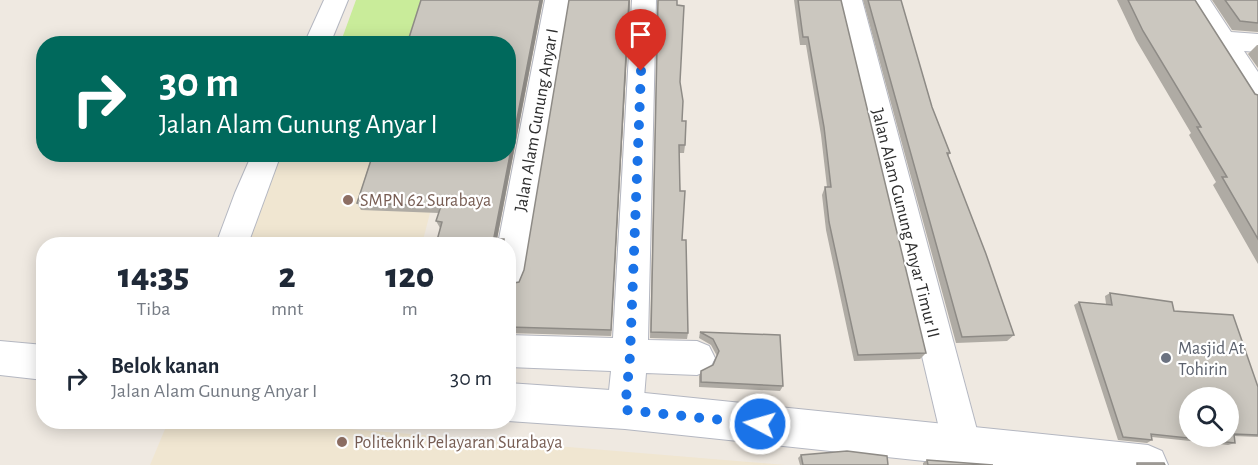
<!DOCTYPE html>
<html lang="id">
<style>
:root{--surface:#fff;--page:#f2f2f3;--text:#1f2937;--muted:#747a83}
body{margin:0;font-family:"Alegreya Sans",sans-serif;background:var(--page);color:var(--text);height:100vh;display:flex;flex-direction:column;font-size:22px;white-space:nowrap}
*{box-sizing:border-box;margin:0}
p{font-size:20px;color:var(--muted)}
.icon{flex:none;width:33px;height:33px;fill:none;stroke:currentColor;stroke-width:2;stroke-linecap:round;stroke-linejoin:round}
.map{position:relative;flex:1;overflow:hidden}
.details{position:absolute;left:36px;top:237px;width:480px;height:192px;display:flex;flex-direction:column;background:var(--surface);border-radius:24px;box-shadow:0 3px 15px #0003}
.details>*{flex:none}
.top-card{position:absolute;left:36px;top:36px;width:480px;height:126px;border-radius:24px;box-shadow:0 3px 15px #0003;background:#00695c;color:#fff;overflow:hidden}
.tools{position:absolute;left:1179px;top:387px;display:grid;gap:12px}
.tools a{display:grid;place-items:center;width:60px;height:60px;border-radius:50%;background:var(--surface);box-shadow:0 3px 15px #0003;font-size:30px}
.pin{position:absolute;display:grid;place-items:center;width:51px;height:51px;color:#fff;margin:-62px -26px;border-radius:50% 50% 50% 0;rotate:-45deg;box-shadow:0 0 6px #0007}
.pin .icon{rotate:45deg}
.me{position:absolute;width:66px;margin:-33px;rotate:276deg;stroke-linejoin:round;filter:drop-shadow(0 0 4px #0008)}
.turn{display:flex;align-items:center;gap:21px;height:126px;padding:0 24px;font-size:27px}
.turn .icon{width:78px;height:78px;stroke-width:2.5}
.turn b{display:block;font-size:42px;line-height:51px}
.eta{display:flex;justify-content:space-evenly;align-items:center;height:102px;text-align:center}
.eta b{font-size:36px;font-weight:800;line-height:42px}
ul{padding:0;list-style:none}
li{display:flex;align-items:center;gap:18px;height:78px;padding:0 24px}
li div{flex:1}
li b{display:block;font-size:22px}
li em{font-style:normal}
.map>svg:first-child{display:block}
.education{fill:#f0e6d1}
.pitch{fill:#c9ec9a}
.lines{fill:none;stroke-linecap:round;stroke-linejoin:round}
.minor-casing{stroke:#b4b7c1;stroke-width:2}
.tertiary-casing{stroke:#b4b7c1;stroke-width:2}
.minor{fill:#fff;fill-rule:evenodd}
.tertiary{fill:#fff;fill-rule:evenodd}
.wall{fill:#afaba4}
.shaded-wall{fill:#8e8b86}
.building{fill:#cbc7bf;stroke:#8e8b86;stroke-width:1.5;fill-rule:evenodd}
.route{stroke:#1a73e8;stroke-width:10;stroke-dasharray:0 18}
.education-dot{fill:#8d6e63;stroke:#fff;stroke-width:2}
.worship-dot{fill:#6b7280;stroke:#fff;stroke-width:2}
.labels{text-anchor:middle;stroke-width:4.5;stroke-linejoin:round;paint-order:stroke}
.street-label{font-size:18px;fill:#2e2e2e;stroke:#fff}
.education-label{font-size:18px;fill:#785e54;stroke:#fff;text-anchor:start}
.worship-label{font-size:18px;fill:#5b616d;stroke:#fff;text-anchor:start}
</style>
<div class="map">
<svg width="1258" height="465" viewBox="0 0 1258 465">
<rect width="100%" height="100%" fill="#efe9e1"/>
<g class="education">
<path d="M280 155H445L422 244H245Z"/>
<path d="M168 422H265L785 465H150Z"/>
</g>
<path class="pitch" d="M356 0H423L409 43 340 44Z"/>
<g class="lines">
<defs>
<g id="minor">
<path d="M324 0H348L330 44H304Z"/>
<path d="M545 0H569L524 276 520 286 508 290V244H498Z"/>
<path d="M632 0H656L648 340 697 341 709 346 715 358 709 370 697 375 646 373 643 410 638 423 625 428 612 423 607 410 611 371 508 367V335L613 338Z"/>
<path d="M838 0H862L981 445 975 458 962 464 949 458 943 445Z"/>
<path d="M1185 0H1210L1231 32 1258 34V52L1244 51 1258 72V104L1248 101Z"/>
<path d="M252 154H281L248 244H216L235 193Z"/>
</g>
<g id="tertiary">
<path d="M0 341 44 345V380L0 375Z"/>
<path d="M508 383 625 391 1148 445 1162 451 1168 465H962L625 429 508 421Z"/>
</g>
</defs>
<use href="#minor" class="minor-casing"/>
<use href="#tertiary" class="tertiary-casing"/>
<use href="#minor" class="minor"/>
<use href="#tertiary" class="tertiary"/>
</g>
<g class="wall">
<path d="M421 0H543L497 239H504L505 244H436L440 228 436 221 439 213 361 210 357 203Z"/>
<path d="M569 0H630L611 336 508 333V284L519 282 524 270Z"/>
<path d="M658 0 680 82 682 121 685 145 684 153H679L682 240 688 333 687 339 650 338Z"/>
<path d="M794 0H841L926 353 920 359 854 361 826 230 822 195 825 187H827L821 135 806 45H800Z"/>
<path d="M863 0H901L932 107 950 153 948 156 1014 335 1007 341 956 343Z"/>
<path d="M1117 0H1195L1255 94 1258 95V264L1213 185 1216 182 1189 135 1191 133 1136 40Z"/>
<path d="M1212 0H1258V32L1232 30Z"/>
<path d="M1257 45H1258V68L1248 54Z"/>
<path d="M1110 293 1174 311 1258 387V437L1234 436 1235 443 1228 445 1152 437V440L1147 443 1118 440 1074 305 1079 302 1106 304 1105 296Z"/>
<path d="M700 332 780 335 783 386 780 391 699 387V376L701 371 713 365 717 356 711 345 699 338Z"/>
<path d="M801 455 888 465H800L798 458Z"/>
<path d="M927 460 993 465H923V463Z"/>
</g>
<g class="shaded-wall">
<path d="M540 0H543L496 244 494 237Z"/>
<path d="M629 0H630L611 336V330Z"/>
</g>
<g class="building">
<path d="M421 0H540L494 237 496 239H504V244H436L442 222 436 221 441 206 357 203 373 154H508V44H407Z"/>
<path d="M569 0H629L611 330 508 327V284L519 282 524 270Z"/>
<path d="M658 0H677V5L684 6 680 82 683 101 682 121H686L685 145H679L680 191H685L682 240H686L688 333 651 332Z"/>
<path d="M798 0H841L926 353 858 355 829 222 825 187H831L824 127 808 37H803Z"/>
<path d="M868 0H901L932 107 950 153H947L986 254 1014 335 962 337Z"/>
<path d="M1128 0H1195L1255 94 1258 95V239L1222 177H1227L1197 127H1201L1143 31Z"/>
<path d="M1225 0H1258V23L1240 21Z"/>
<path d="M1110 293 1172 302 1174 311 1233 315 1258 387V435L1234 434 1235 443 1151 434 1152 440 1123 437 1079 302 1112 305ZM1190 398H1228V436H1190Z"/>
<path d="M700 332 780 335 783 386 701 382V371L713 365 719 351 713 339Z"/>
<path d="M847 451 887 456 888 465H803L801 455Z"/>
<path d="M927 460 993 465H928Z"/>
<path d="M1137 463H1164L1165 465H1137Z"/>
</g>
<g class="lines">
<path class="route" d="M641 71 630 356 625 410 760 424"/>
</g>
<g class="education-dot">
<circle cx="348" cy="200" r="6"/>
<circle cx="342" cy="442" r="6"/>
</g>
<circle class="worship-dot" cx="1166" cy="358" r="6"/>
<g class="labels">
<g class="street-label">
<text transform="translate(536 120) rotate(-80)" y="6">Jalan Alam Gunung Anyar I</text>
<text transform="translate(906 223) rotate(76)" y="6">Jalan Alam Gunung Anyar Timur II</text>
</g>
<g class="education-label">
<text x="360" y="206">SMPN 62 Surabaya</text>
<text x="354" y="448">Politeknik Pelayaran Surabaya</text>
</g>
<g class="worship-label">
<text x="1178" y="354">Masjid At<tspan x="1178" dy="21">Tohirin</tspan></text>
</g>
</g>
</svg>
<div class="tools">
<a><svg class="icon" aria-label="search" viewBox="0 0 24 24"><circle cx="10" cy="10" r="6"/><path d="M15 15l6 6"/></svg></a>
</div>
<div class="pin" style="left:641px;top:71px;background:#d93025"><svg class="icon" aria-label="arrive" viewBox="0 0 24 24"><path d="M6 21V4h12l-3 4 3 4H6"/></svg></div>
<svg class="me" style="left:760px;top:424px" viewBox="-20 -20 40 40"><circle r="17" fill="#1a73e8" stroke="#fff" stroke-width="3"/><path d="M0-11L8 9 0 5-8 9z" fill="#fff"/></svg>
<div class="top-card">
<div class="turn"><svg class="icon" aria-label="right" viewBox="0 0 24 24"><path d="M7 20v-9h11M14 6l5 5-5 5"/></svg><div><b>30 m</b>Jalan Alam Gunung Anyar I</div></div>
</div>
<section class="details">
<div class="eta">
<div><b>14:35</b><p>Tiba</p></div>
<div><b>2</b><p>mnt</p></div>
<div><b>120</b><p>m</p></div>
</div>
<ul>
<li><svg class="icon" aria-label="right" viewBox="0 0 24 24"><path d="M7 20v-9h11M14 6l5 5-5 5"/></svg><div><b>Belok kanan</b><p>Jalan Alam Gunung Anyar I</p></div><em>30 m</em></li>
</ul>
</section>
</div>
